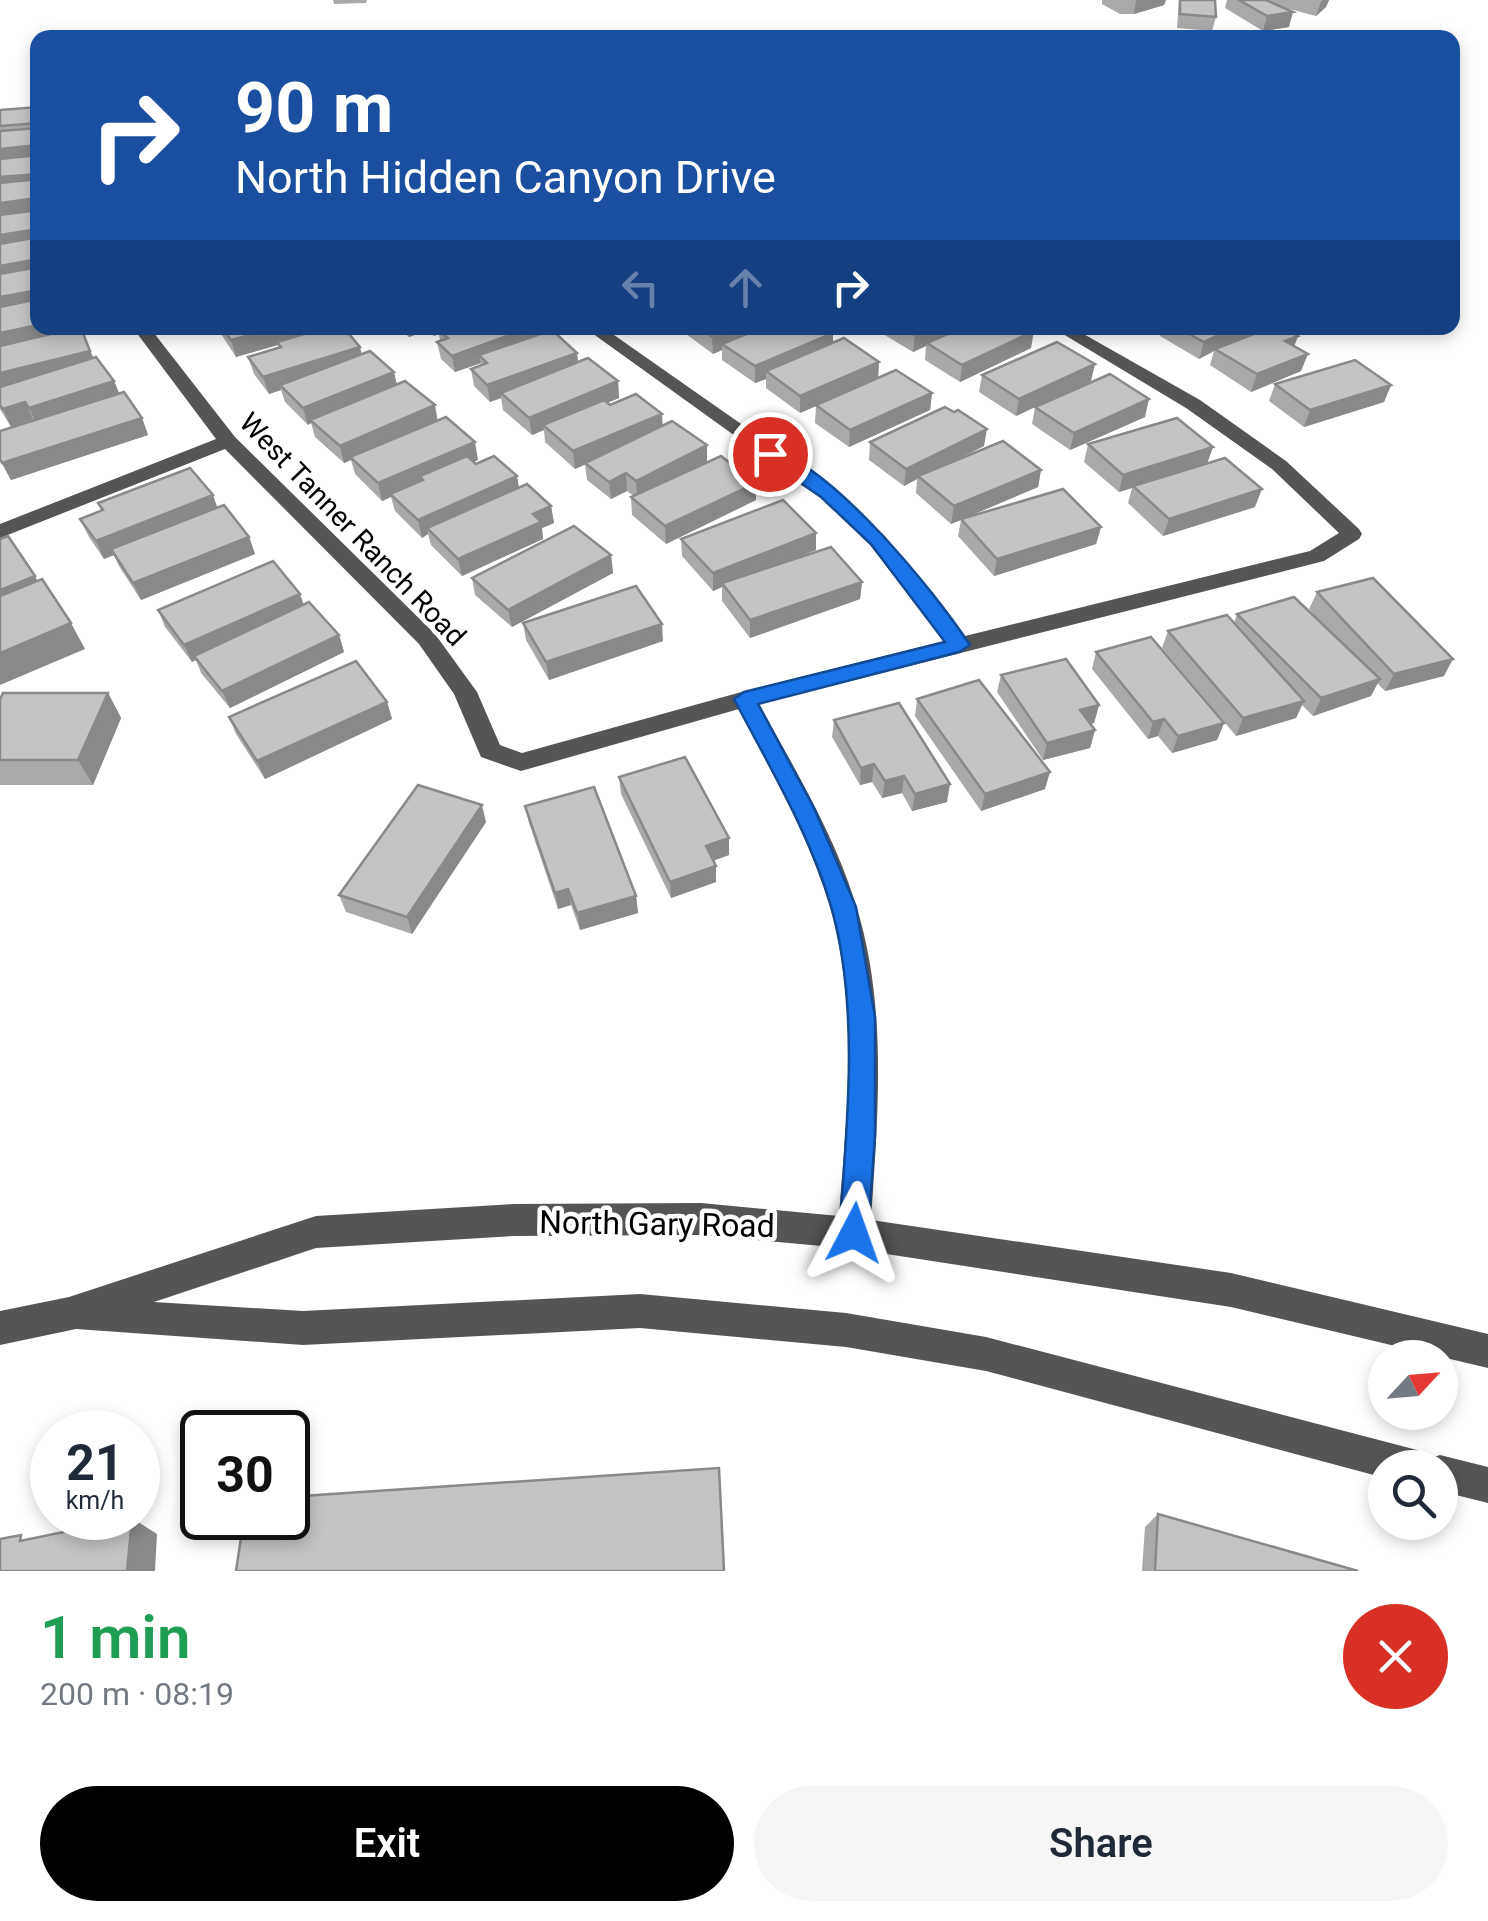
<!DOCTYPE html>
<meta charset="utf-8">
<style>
:root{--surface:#fff;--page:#f6f6f7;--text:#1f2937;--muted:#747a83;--accent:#000}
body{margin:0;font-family:Roboto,sans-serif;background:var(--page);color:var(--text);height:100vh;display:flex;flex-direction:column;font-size:38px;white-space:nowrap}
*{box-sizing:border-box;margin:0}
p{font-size:32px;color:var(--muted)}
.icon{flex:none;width:55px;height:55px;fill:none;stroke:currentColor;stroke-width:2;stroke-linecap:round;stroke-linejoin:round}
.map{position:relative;height:1571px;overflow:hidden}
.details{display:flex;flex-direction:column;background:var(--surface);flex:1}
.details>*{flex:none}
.guide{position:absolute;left:30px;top:30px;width:1430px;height:305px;border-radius:20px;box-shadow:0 5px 15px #0003;background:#1a4fa0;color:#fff;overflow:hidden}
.needle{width:65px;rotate:64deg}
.controls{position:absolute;left:1368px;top:1340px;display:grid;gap:20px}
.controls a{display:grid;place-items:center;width:90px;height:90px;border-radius:50%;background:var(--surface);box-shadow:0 5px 15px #0003;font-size:50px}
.speed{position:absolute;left:30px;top:1410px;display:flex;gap:20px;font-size:50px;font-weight:700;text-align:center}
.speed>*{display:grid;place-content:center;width:130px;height:130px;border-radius:50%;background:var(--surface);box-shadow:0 5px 15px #0003;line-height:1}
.speed small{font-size:25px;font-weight:400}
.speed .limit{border:5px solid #111;border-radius:15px;background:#fff;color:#111}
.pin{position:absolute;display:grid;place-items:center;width:85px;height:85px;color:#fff;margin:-42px;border:5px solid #fff;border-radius:50%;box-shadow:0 2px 10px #0007}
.me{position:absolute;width:110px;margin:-55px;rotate:4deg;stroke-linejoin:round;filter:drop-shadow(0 0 8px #0008)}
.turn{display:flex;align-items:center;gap:35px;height:210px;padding:0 40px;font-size:45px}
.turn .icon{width:130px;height:130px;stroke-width:2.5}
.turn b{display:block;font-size:70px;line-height:85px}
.lanes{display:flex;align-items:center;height:95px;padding:0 40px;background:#0003;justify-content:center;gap:50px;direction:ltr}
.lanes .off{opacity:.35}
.round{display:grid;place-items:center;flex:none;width:105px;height:105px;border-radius:52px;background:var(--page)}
.summary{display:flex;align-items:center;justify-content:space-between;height:170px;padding:0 40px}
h1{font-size:60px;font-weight:600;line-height:75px;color:#1e9e55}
.primary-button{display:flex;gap:20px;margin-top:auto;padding:20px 40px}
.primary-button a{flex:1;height:115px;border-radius:60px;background:var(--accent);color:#fff;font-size:40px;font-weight:600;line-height:115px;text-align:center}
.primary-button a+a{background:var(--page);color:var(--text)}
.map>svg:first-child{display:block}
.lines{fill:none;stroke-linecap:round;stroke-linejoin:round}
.minor{fill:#555;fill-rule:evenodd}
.wall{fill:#a9a9a9}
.shaded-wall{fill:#898989}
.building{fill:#c4c4c4;stroke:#898989;stroke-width:2.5}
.route{fill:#1a73e8;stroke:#114b97;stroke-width:2.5}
.labels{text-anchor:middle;stroke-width:9;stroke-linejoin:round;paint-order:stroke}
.street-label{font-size:28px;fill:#000;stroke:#fff}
.near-street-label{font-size:32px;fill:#000;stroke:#fff}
</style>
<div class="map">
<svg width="1488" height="1571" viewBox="0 0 1488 1571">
<rect width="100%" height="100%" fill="#fff"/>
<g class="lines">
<path class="minor" d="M133 328H150L235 437 435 634 477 692 500 745 522 753 745 691 944 641 870 545 820 497 585 328H604L834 489 884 535 965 636 1310 551 1339 533 1272 469 1186 408 1053 328H1073L1200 400 1286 461 1359 529 1362 534 1359 539 1324 561 759 704C794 768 833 832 855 902 888 1004 878 1115 871 1220L1231 1273 1488 1334V1368L1231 1307 854 1249 701 1235 513 1236 316 1248 154 1302 303 1311 640 1294 846 1313 986 1337 1417 1450 1431 1458 1440 1455 1488 1467V1503L1440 1491V1468H1385V1478L986 1371 846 1347 640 1328 303 1345 76 1329 0 1345V1311L69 1297 316 1216 513 1204 701 1203 839 1216C847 1113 859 1004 829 904 808 835 772 772 739 709L521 771 481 757 454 694 419 644 225 449 0 538V524L216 439Z"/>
</g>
<g class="wall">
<path d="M333 0H367L366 3 334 4Z"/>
<path d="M1102 0H1166L1164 5 1134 14H1120L1102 4Z"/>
<path d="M1179 0H1215L1216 17 1212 31 1177 28Z"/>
<path d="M1227 0H1329L1326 7 1316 16 1282 7 1289 27 1263 31 1225 8Z"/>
<path d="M38 107V328H81L93 358 114 381 119 393 142 418 148 435 11 480 0 460 34 420 11 427 0 409V110Z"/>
<path d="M219 328H313H311L312 331 362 354 438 420 478 460 474 462 551 506 554 523 542 528 543 539 462 576 431 545 428 534 422 538 395 511 391 497 382 501 355 474 351 460 344 463 315 437 311 423 308 425 285 402 281 390 269 394 254 374 248 357 279 348 278 345 236 357 221 334Z"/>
<path d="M399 328H539V334L577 353 578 362 618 381 619 398 607 403 707 445V462L756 500 666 544 632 515 631 497 634 496 627 491 611 499 587 480 585 464 575 469 545 442 544 430 532 435 503 410 501 398 490 402 474 386 471 369 481 365V363L455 372 441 359 437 342 440 341 439 334 434 336 428 330 409 337Z"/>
<path d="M681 328H825L833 343 879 362 878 378 932 393 930 410 849 447 815 423 816 406 800 413 766 388V379L755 383 722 360V350L713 354 682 331Z"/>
<path d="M878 328H1028L1031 348 960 382 925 360 926 346 913 352 878 331Z"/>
<path d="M1162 328H1264L1241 338 1298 336 1294 346 1301 371 1251 392 1210 365 1214 351 1199 359 1160 336Z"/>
<path d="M982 375 1091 381 1044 403 1145 417 1070 450 1032 424 1035 407 1016 416 979 392Z"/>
<path d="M1275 384 1391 385 1384 402 1304 427 1269 401Z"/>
<path d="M870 442 984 446 956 460 1041 470 1038 487 967 517 1101 527 1096 544 994 576 958 536 961 520 951 524 916 493 917 479 904 486 869 460Z"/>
<path d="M1088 444 1208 463 1255 507 1163 536 1128 503 1132 488 1119 492 1084 462Z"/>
<path d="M98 503 218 508 249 537 255 554 141 600 119 566 114 555 104 559 89 537 80 519 101 511Z"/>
<path d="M681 539 816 550 785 562 862 582 860 599 750 638 722 601V587L713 591 682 556Z"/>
<path d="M611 555 613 573 512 627 475 595 472 578Z"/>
<path d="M1317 592 1444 676 1385 691 1377 683 1371 696 1313 716 1302 705 1296 718 1236 736 1162 648 1168 631 1234 623 1237 614 1326 628 1309 609Z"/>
<path d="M304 604 339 635 344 652 230 708 201 673 196 660 192 662 165 627 158 610Z"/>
<path d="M523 623 663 641 549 680 526 640Z"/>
<path d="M1096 652 1224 723 1217 740 1172 753 1158 736 1148 739 1092 669Z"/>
<path d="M1001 675 1099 705 1094 723 1090 724 1095 730 1090 748 1043 760 997 692Z"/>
<path d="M108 693 121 718 93 785H0V699Z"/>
<path d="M917 699 1045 789 981 811 915 716Z"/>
<path d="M387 702 392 719 265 779 236 734 229 717Z"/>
<path d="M834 720 947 802 912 811 902 793 882 798 872 782 860 785 832 737Z"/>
<path d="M619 777 729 838V855L713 861 716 882 671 898 621 794Z"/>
<path d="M525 806 636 896 638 913 580 930 571 905 558 909 529 823Z"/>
<path d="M486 822 412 934 346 912 339 895Z"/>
<path d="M1158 1514 1358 1571H1142L1145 1527Z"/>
</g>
<g class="shaded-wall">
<path d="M1136 0H1166L1164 5 1134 14Z"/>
<path d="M1323 0H1329L1326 7 1316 16 1321 2Z"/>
<path d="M1293 12 1289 27 1263 31 1267 16Z"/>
<path d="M38 145V161L0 165V149Z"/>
<path d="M38 174V190L0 194V177Z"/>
<path d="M38 198V215L0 219V203Z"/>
<path d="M38 229V246L0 252V235Z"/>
<path d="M38 259V277L0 284V266Z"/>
<path d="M38 290V308L0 316V297Z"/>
<path d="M38 325V328H80L0 351V333Z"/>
<path d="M275 328H313H311L313 335 277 342 278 345 236 357 231 340Z"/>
<path d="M407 328H427L428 330 409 337Z"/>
<path d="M432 328H458L438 330 439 334 434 336Z"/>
<path d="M529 328H539L540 341 479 355 481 363 455 372 452 356Z"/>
<path d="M735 328H777L722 344V350L713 354 712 337Z"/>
<path d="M931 328H965L927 343 926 346 913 352 915 335Z"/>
<path d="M1234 328H1264L1217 350 1215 349 1214 351 1199 359 1204 342Z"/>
<path d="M1034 331 1031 348 960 382 962 365Z"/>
<path d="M833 333V350L766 371V379L755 383V366Z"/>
<path d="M1298 336 1292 352 1285 341Z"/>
<path d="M360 347 364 364 280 385 281 390 269 394 263 377Z"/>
<path d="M90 351 98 367 0 392V373Z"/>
<path d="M577 353 579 370 501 393V398L490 402 487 385Z"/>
<path d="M1308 354 1301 371 1251 392 1257 374Z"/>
<path d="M879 362 878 379 800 413V396Z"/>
<path d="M1095 364 1091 381 1016 416 1019 399Z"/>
<path d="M394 372 398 389 310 420 311 423 308 425 303 408Z"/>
<path d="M114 381 121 398 37 425 29 408Z"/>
<path d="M618 381 619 398 547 428 543 425 544 430 532 435 529 418Z"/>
<path d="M1391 385 1384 402 1304 427 1310 410Z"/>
<path d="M932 393 930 410 849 447 850 430Z"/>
<path d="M1149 399 1145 417 1070 450 1074 433Z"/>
<path d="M25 402 33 419 11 427 3 409Z"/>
<path d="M435 405 438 423 350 457 351 460 344 463 340 446Z"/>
<path d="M662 414 663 431 575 469 573 451Z"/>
<path d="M142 418 148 435 11 480 2 463Z"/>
<path d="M987 429 984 446 920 478 918 476 917 479 904 486 906 469Z"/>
<path d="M475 442 478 460 424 483 420 476 422 484 390 494 391 497 382 501 378 483Z"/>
<path d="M707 445V462L637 498 636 481Z"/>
<path d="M1213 447 1207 464 1133 486 1132 488 1119 492 1123 475Z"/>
<path d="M1041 470 1038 487 951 524 954 506Z"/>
<path d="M626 473 627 491 611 499 609 482Z"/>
<path d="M517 476 520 493 427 528 428 534 422 538 418 520Z"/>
<path d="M756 483V500L666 544 665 526Z"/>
<path d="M1262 489 1255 507 1163 536 1169 519Z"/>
<path d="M213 495 219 512 111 549 114 555 104 559 96 541Z"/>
<path d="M551 506 554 523 542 528 543 539 462 576 458 559 533 514Z"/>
<path d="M1101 527 1096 544 994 576 997 559Z"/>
<path d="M816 533V550L724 586 722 583V587L713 591V573Z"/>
<path d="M249 537 255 554 141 600 133 583Z"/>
<path d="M611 555 613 573 512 627 508 610Z"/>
<path d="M35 576 44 594 0 612V590Z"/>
<path d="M862 582 860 599 750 638V620Z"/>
<path d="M300 594 306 611 194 656 196 660 192 662 184 645Z"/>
<path d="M71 623 85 649 0 685V653Z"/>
<path d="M662 624 663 641 549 680 546 662Z"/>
<path d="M339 635 344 652 230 708 222 691Z"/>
<path d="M1453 659 1444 676 1385 691 1394 674Z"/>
<path d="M1380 679 1371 696 1313 716 1321 698Z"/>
<path d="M108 693 121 718 93 785 78 760Z"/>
<path d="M1304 701 1296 718 1236 736 1243 718Z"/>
<path d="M387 702 392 719 265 779 257 761Z"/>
<path d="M1099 705 1094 723 1075 727 1080 710Z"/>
<path d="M1164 719 1158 736 1148 739 1153 722Z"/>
<path d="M1224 723 1217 740 1172 753 1178 736Z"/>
<path d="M1095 730 1090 748 1043 760 1047 743Z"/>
<path d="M874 764 872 782 860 785 861 768Z"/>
<path d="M1050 772 1045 789 981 811 985 794Z"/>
<path d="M904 776 902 793 882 798 885 781Z"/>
<path d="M950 784 947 802 912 811 915 794Z"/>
<path d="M482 805 486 822 412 934 407 917Z"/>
<path d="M729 838V855L706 863V846Z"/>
<path d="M716 866V882L671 898 670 882Z"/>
<path d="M568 889 571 905 558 909 555 893Z"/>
<path d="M636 896 638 913 580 930 577 913Z"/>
<path d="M132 1518 157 1534 155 1571H127Z"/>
</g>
<g class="building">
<path d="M1180 0H1215L1216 17 1180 14Z"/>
<path d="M1239 0H1266L1293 12 1267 16Z"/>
<path d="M642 32H681L680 38H642Z"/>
<path d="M568 33 569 38H530V35Z"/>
<rect x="694" y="33" width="35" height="5"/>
<path d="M749 33 786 34V38H749Z"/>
<path d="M849 35 887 36V38H849Z"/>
<path d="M519 36V38H482V37Z"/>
<path d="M38 107V123L0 126V110Z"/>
<path d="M38 128V145L0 149V131Z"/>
<path d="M38 155V174L0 177V159Z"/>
<path d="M38 179V198L0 203V183Z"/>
<path d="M38 210V229L0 235V215Z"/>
<path d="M38 237V259L0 266V244Z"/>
<path d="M38 267V290L0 297V274Z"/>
<path d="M38 299V325L0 333V307Z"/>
<path d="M76 328H81L90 351 0 373V346Z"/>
<path d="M222 328H275L231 340Z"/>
<path d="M324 328H344L360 347 263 377 248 357 281 347 277 342Z"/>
<path d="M444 328H529L452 356 437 342 448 338 438 330Z"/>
<path d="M700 328H735L712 337Z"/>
<path d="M761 328H825L833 333 755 366 722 344Z"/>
<path d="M901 328H931L915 335Z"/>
<path d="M961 328H1028L1034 331 962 365 927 343Z"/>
<path d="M1178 328H1234L1204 342Z"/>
<path d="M1269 328H1284L1298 336 1285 341 1308 354 1257 374 1215 349Z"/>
<path d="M552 330 577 353 487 385 471 369 487 363 479 355Z"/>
<path d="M844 338 879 362 800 396 766 371Z"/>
<path d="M1057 342 1095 364 1019 399 982 375Z"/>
<path d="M370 351 394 372 303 408 280 385Z"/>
<path d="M96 357 114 381 29 408 25 402 3 409 0 405V387Z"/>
<path d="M588 358 618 381 529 418 501 393Z"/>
<path d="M1355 360 1391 385 1310 410 1275 384Z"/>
<path d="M896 370 932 393 850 430 816 405Z"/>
<path d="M1110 374 1149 399 1074 433 1035 407Z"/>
<path d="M405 381 435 405 340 446 310 420Z"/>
<path d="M124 392 142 418 2 463 0 459V431Z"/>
<path d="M636 394 662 414 573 451 543 425 604 400 610 405Z"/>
<path d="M945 407 954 412 958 410 987 429 906 469 870 442Z"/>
<path d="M446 417 475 442 378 483 350 457Z"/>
<path d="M1177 418 1213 447 1123 475 1088 444Z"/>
<path d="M672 421 707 445 636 481 626 473 609 482 585 463Z"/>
<path d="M1003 441 1041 470 954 506 918 476Z"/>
<path d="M467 456 476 464 494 456 517 476 418 520 390 494 423 480 420 476Z"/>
<path d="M721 456 756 483 665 526 631 497Z"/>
<path d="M1225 458 1262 489 1169 519 1133 486Z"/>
<path d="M190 468 213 495 96 541 80 519 103 510 98 503Z"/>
<path d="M527 484 551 506 533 514 541 522 458 559 427 528Z"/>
<path d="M1063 489 1101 527 997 559 961 519Z"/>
<path d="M783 500 816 533 713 573 681 539Z"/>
<path d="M224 505 249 537 133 583 111 549Z"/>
<path d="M574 526 611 555 508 610 472 578Z"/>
<path d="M8 536 35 576 0 590V539Z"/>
<path d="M831 547 862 582 750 620 722 583Z"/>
<path d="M273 561 300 594 184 645 158 610Z"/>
<path d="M1373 578 1453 659 1394 674 1317 592Z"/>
<path d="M42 579 71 623 0 653V596Z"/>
<path d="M636 586 662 624 546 662 523 623Z"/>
<path d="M1294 597 1380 679 1321 698 1237 614Z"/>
<path d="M309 602 339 635 222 691 194 656Z"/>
<path d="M1227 615 1304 701 1243 718 1168 631Z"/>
<path d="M1151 637 1224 723 1178 736 1164 719 1153 722 1096 652Z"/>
<path d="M1066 659 1099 705 1080 710 1095 730 1047 743 1001 675Z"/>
<path d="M356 661 387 702 257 761 229 717Z"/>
<path d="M979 680 1050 772 985 794 917 699Z"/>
<path d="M3 693H108L78 760H0V699Z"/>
<path d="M899 703 950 784 915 794 904 776 885 781 874 764 861 768 834 720Z"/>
<path d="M685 757 729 838 706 846 716 866 670 882 619 777Z"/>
<path d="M418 785 482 805 407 917 339 895Z"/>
<path d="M594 787 636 896 577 913 568 889 555 893 525 806Z"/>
<path d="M719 1468 724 1571H236L244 1518H288V1497Z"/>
<path d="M1158 1514 1358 1571H1155Z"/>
<path d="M132 1518 127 1571H0V1539L21 1535 20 1541Z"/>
</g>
<path class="route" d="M770 448C835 469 932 588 970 645L959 652 758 704 814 808 856 907 875 1017V1136L868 1233 864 1243 854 1247 843 1243 839 1233C847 1130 860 1007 831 906 810 834 769 766 734 699L744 692 945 642 871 544 821 497 763 457 761 454Z"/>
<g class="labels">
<g class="street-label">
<text transform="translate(353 529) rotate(46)" y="10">West Tanner Ranch Road</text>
</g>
<g class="near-street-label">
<text transform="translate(657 1224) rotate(1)" y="11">North Gary Road</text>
</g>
</g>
</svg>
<div class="controls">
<a><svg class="needle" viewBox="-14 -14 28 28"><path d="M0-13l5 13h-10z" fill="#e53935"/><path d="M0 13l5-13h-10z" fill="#747a83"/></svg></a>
<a><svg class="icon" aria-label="search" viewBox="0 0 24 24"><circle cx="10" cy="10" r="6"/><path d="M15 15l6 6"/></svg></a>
</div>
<div class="speed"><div>21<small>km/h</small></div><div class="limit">30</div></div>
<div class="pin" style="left:770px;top:454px;background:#d93025"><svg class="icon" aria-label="arrive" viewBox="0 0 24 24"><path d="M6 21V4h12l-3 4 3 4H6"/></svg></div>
<svg class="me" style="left:854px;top:1233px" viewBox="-20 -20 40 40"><path d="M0-17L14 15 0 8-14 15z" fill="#1a73e8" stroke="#fff" stroke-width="4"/></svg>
<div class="guide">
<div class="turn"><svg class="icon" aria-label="right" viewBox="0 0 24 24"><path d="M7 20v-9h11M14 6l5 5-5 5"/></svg><div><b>90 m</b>North Hidden Canyon Drive</div></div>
<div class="lanes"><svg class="icon off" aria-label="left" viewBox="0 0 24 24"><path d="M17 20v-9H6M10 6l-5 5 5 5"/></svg><svg class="icon off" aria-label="ahead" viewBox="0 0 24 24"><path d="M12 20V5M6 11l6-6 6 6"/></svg><svg class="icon" aria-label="right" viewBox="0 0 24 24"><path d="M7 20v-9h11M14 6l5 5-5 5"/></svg></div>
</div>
</div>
<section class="details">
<div class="summary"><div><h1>1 min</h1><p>200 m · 08:19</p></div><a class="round" style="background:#d93025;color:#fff"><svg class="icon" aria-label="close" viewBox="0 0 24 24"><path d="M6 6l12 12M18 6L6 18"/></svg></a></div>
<div class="primary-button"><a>Exit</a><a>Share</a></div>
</section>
